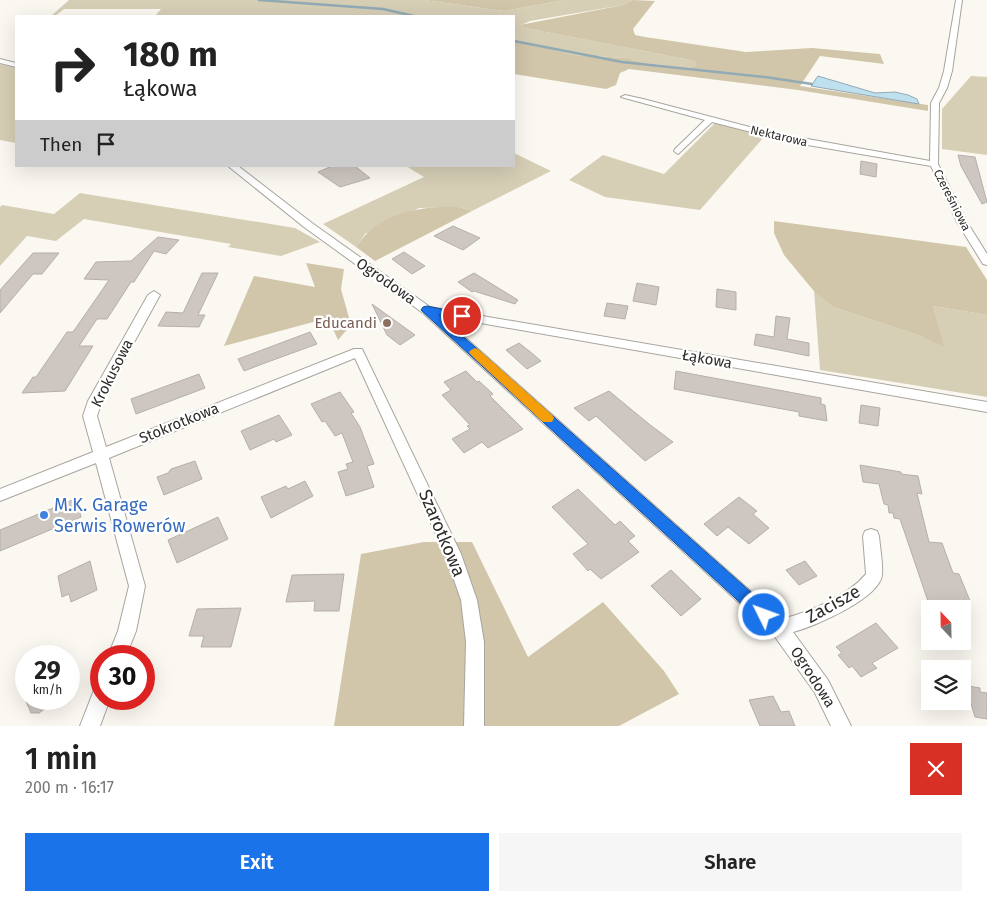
<!DOCTYPE html>
<meta charset="utf-8">
<style>
:root{--surface:#fff;--page:#f6f6f6;--text:#222;--muted:#767676;--accent:#1a73e8}
body{margin:0;font-family:"Fira Sans",sans-serif;background:var(--page);color:var(--text);height:100vh;display:flex;flex-direction:column;font-size:19px;white-space:nowrap}
*{box-sizing:border-box;margin:0}
p{font-size:16px;color:var(--muted)}
.icon{flex:none;width:28px;height:28px;fill:none;stroke:currentColor;stroke-width:2;stroke-linecap:round;stroke-linejoin:round}
.map{position:relative;height:726px;overflow:hidden}
.sheet{display:flex;flex-direction:column;background:var(--surface);flex:1}
.sheet>*{flex:none}
.hud{position:absolute;left:15px;top:15px;width:500px;height:152px;border-radius:0px;box-shadow:0 5px 20px #0002;background:#fff;color:var(--text);overflow:hidden}
.needle{width:32px;rotate:338deg}
.controls{position:absolute;left:921px;top:600px;display:grid;gap:10px}
.controls a{display:grid;place-items:center;width:50px;height:50px;border-radius:0px;background:var(--surface);box-shadow:0 5px 20px #0002;font-size:25px}
.speed{position:absolute;left:15px;top:645px;display:flex;gap:10px;font-size:25px;font-weight:700;text-align:center}
.speed>*{display:grid;place-content:center;width:65px;height:65px;border-radius:50%;background:var(--surface);box-shadow:0 5px 20px #0002;line-height:1}
.speed small{font-size:12px;font-weight:400}
.speed .limit{border:8px solid #d22;background:#fff;color:#111}
.pin{position:absolute;display:grid;place-items:center;width:42px;height:42px;color:#fff;margin:-21px;border:2px solid #fff;border-radius:50%;box-shadow:0 1px 5px #0007}
.me{position:absolute;width:55px;margin:-28px;rotate:312deg;stroke-linejoin:round;filter:drop-shadow(0 0 4px #0008)}
.turn{display:flex;align-items:center;gap:18px;height:105px;padding:0 25px;font-size:22px}
.turn .icon{width:65px;height:65px;stroke-width:2.5}
.turn b{display:block;font-size:35px;line-height:42px}
.then{display:flex;align-items:center;height:48px;padding:0 25px;background:#0003;gap:10px;font-size:19px}
.round{display:grid;place-items:center;flex:none;width:52px;height:52px;border-radius:0px;background:var(--page)}
.summary{display:flex;align-items:center;justify-content:space-between;height:85px;padding:0 25px}
h1{font-size:30px;font-weight:600;line-height:38px}
.cta{display:flex;gap:10px;margin-top:auto;padding:10px 25px}
.cta a{flex:1;height:58px;border-radius:0px;background:var(--accent);color:#fff;font-size:20px;font-weight:600;line-height:58px;text-align:center}
.cta a+a{background:var(--page);color:var(--text)}
.map>svg:first-child{display:block}
.green{fill:#d6ceb5}
.forest{fill:#d1c6a9}
.water{fill:#bee0ef;stroke:#92aab4}
.lines{fill:none;stroke-linecap:round;stroke-linejoin:round}
.stream{stroke:#92aab4;stroke-width:2.5}
.building{fill:#cdc6c1;stroke:#b6afab}
.street-casing{stroke:#a8a59e;stroke-width:2}
.street{fill:#fff;fill-rule:evenodd}
.route{fill:#1a73e8;stroke:#114b97}
.slow{fill:#f59e0b}
.education-dot{fill:#8d6e63;stroke:#fff;stroke-width:2}
.shop-dot{fill:#3f7fe0;stroke:#fff;stroke-width:2}
.labels{text-anchor:middle;stroke-width:4.5;stroke-linejoin:round;paint-order:stroke}
.far-street-label{font-size:12px;fill:#2d2c29;stroke:#fff}
.street-label{font-size:15px;fill:#2d2c29;stroke:#fff}
.education-label{font-size:15px;fill:#785e54;stroke:#fff;text-anchor:end}
.near-shop-label{font-size:18px;fill:#366cbe;stroke:#fff;text-anchor:start}
.near-street-label{font-size:18px;fill:#2d2c29;stroke:#fff}
</style>
<div class="map">
<svg width="987" height="726" viewBox="0 0 987 726">
<rect width="100%" height="100%" fill="#fbf8f1"/>
<g class="green">
<path d="M69 0H424L504 11 565 0H633L623 5 530 21 521 25 525 28 695 61 698 65 688 68 645 63 628 58 573 55 514 39V16H155L161 9H64L55 16H51Z"/>
<path d="M0 64 16 68V143L0 140Z"/>
<path d="M971 76 987 77V155L942 149V109Z"/>
<path d="M717 121 764 137 700 210 605 197 569 180 603 155 664 174Z"/>
<path d="M514 153 551 171 472 211 459 207 419 208 365 234 356 247 323 224 424 177 406 166H514Z"/>
<path d="M80 193 295 228 320 242 281 256 228 247 231 244 84 219 56 241 27 236 0 266V207L2 205 54 214Z"/>
<path d="M814 290 833 307 918 335 943 346 933 306 987 315V397L820 370Z"/>
</g>
<g class="forest">
<path d="M424 0H565L504 11Z"/>
<path d="M633 0 655 1 633 29 635 35 645 37 746 52 812 48 880 54 884 64 820 56 800 86 928 105V111L798 90 629 69 620 73 616 85 606 89 514 74V39L573 55 628 58 645 63 688 68 697 65 695 61 525 28 520 25 623 5Z"/>
<path d="M440 207H459L472 211 375 261 356 247C375 218 406 209 440 207Z"/>
<path d="M774 221 966 247 987 280V315L933 306 944 347 918 335 833 307 813 290 784 255 774 233Z"/>
<path d="M306 263 344 269 341 289 351 325 338 340 328 318 224 346 254 276 315 287Z"/>
<path d="M424 542H472L528 657 603 602 664 671 679 694 619 726H334L361 554Z"/>
</g>
<path class="water" d="M818 76 875 93 895 92 908 95 917 99 919 104 811 86Z"/>
<g class="lines">
<g class="stream">
<path d="M259 0 383 9 414 16"/>
<path d="M514 41 622 62 765 77 812 84"/>
</g>
</g>
<g class="building">
<path d="M958 155 975 157 987 202 982 204 961 166Z"/>
<path d="M861 161 877 164 876 177 860 174Z"/>
<path d="M332 166H355L370 178 340 187 318 172Z"/>
<path d="M453 226 480 238 463 250 434 236Z"/>
<path d="M158 237 179 240 166 254 154 251 134 282H131L107 319H97L79 346H93L65 391 22 393 33 377H36L67 332H73L109 280 84 279 96 262 131 261Z"/>
<path d="M404 252 425 266 412 274 392 259Z"/>
<path d="M33 253H59L42 274H33L0 313V290Z"/>
<path d="M202 273H218L198 315H205L199 327 158 326 166 312 183 313Z"/>
<path d="M474 273 518 300 515 304 474 291 472 292 458 282Z"/>
<path d="M637 283 659 287 656 305 633 301Z"/>
<path d="M717 289 736 292V310L716 307Z"/>
<path d="M607 303 628 306 625 319 604 316Z"/>
<path d="M372 304 415 335 400 345 387 335Z"/>
<path d="M776 316 790 318 787 339 809 343V356L754 345 756 334 774 337Z"/>
<path d="M310 332 317 344 265 363 244 371 238 359Z"/>
<path d="M519 343 533 354 541 361 527 369 506 350Z"/>
<path d="M466 371 477 382 479 381 493 394 490 396 523 429 488 448 482 442 464 453 452 439 470 429 467 426 470 425 442 395 451 390 444 382Z"/>
<path d="M676 371 821 398V404L825 405 827 421 799 416V412L674 389Z"/>
<path d="M199 374 205 388 136 414 131 399Z"/>
<path d="M609 391 649 424 673 442 645 461 596 416 589 421 574 408Z"/>
<path d="M340 392 354 412 351 413 360 427 374 464 367 466 374 487 346 496 338 472 348 469 346 464 353 462 342 433 335 436 325 421 322 422 311 404Z"/>
<path d="M861 405 880 408 878 426 859 423Z"/>
<path d="M279 415 292 435 276 442 274 439 250 450 241 431Z"/>
<path d="M195 461 202 479 164 495 157 477 168 473 171 469Z"/>
<path d="M860 465 901 472V474L918 476 922 494 917 493 929 542 942 543 953 573 959 574 970 601 963 600 967 609 930 607 900 519 894 518 893 513H889L888 505 884 504 879 484 863 482Z"/>
<path d="M305 481 313 496 271 518 261 497 286 486 288 489Z"/>
<path d="M578 489 615 525 620 521 635 536 628 541 639 552 601 579 590 569 588 571 573 554 588 544 552 507Z"/>
<path d="M739 497 757 511 753 514 769 528 749 544 728 527 717 536 704 524Z"/>
<path d="M77 498 81 517 0 551V530Z"/>
<path d="M218 517 228 539 177 563 168 540Z"/>
<path d="M90 561 97 590 71 602 69 594 62 597 58 576Z"/>
<path d="M805 561 817 576 799 585 786 570Z"/>
<path d="M671 570 701 599 681 616 651 586Z"/>
<path d="M344 574 339 611H314L315 601 286 602 292 575Z"/>
<path d="M241 608 231 647H201L204 636H189L197 609Z"/>
<path d="M876 623 898 648 872 663 877 668 861 677 852 666 849 668 838 655 842 653 836 647Z"/>
<path d="M962 685 980 688V692L987 693V719L975 717 970 700 962 699Z"/>
<path d="M773 696 781 712 789 711 795 726H760L749 700Z"/>
<path d="M25 699H59L39 713H31Z"/>
</g>
<g class="lines">
<defs>
<g id="street">
<path d="M956 0H962L952 71 947 88 939 103 938 164 967 222 987 254V265L983 264 957 222 931 166 790 142 712 122 678 154 674 151 675 149 705 120 621 97 625 95 643 99 769 132 930 161 931 103 939 88 944 71Z"/>
<path d="M0 59 16 63V67L0 63Z"/>
<path d="M228 166H238L312 223 430 307 987 402V412L441 316 782 619C809 612 848 596 866 574L863 536 865 531 871 529 877 531 879 536C880 548 883 563 882 575 880 598 814 627 793 632L828 680 851 726H831L815 693 773 634 423 313 304 227Z"/>
<path d="M154 291 160 295 102 401 97 416 106 447 354 349H362L461 554 477 600 484 642V726H464L466 642 461 600 445 554 355 358 109 458 145 586 136 631 126 656H108L118 631 129 586 96 463 0 501V489L93 452 83 416 88 401 148 295Z"/>
<path d="M101 688V699H110L100 726H80L94 690Z"/>
</g>
</defs>
<use href="#street" class="street-casing"/>
<use href="#street" class="street"/>
</g>
<path class="route" d="M427 306 466 314 468 316 462 319 439 315 770 609 772 615 770 620 764 622 759 620 423 312 421 310 423 307Z"/>
<path class="slow" d="M475 348 479 350 552 415 554 418 552 422H543L471 355 469 352 471 350Z"/>
<circle class="education-dot" cx="387" cy="323" r="5"/>
<circle class="shop-dot" cx="44" cy="515" r="5"/>
<g class="labels">
<g class="far-street-label">
<text transform="translate(779 136) rotate(13)" y="4">Nektarowa</text>
<text transform="translate(952 200) rotate(63)" y="4">Czereśniowa</text>
</g>
<g class="street-label">
<text transform="translate(386 281) rotate(35)" y="5">Ogrodowa</text>
<text transform="translate(707 359) rotate(10)" y="5">Łąkowa</text>
<text transform="translate(112 373) rotate(-63)" y="5">Krokusowa</text>
<text transform="translate(179 423) rotate(-22)" y="5">Stokrotkowa</text>
<text transform="translate(813 677) rotate(57)" y="5">Ogrodowa</text>
</g>
<g class="education-label">
<text x="377" y="328">Educandi</text>
</g>
<g class="near-shop-label">
<text x="54" y="511">M.K. Garage<tspan x="54" dy="21">Serwis Rowerów</tspan></text>
</g>
<g class="near-street-label">
<text transform="translate(442 533) rotate(67)" y="6">Szarotkowa</text>
<text transform="translate(833 604) rotate(-29)" y="6">Zacisze</text>
</g>
</g>
</svg>
<div class="controls">
<a><svg class="needle" viewBox="-14 -14 28 28"><path d="M0-13l5 13h-10z" fill="#e53935"/><path d="M0 13l5-13h-10z" fill="#767676"/></svg></a>
<a><svg class="icon" aria-label="layers" viewBox="0 0 24 24"><path d="M12 4l9 5-9 5-9-5zM3 14l9 5 9-5"/></svg></a>
</div>
<div class="speed"><div>29<small>km/h</small></div><div class="limit">30</div></div>
<div class="pin" style="left:462px;top:316px;background:#d93025"><svg class="icon" aria-label="arrive" viewBox="0 0 24 24"><path d="M6 21V4h12l-3 4 3 4H6"/></svg></div>
<svg class="me" style="left:764px;top:615px" viewBox="-20 -20 40 40"><circle r="17" fill="#1a73e8" stroke="#fff" stroke-width="3"/><path d="M0-11L8 9 0 5-8 9z" fill="#fff"/></svg>
<div class="hud">
<div class="turn"><svg class="icon" aria-label="right" viewBox="0 0 24 24"><path d="M7 20v-9h11M14 6l5 5-5 5"/></svg><div><b>180 m</b>Łąkowa</div></div>
<div class="then">Then<svg class="icon" aria-label="arrive" viewBox="0 0 24 24"><path d="M6 21V4h12l-3 4 3 4H6"/></svg></div>
</div>
</div>
<section class="sheet">
<div class="summary"><div><h1>1 min</h1><p>200 m · 16:17</p></div><a class="round" style="background:#d93025;color:#fff"><svg class="icon" aria-label="close" viewBox="0 0 24 24"><path d="M6 6l12 12M18 6L6 18"/></svg></a></div>
<div class="cta"><a>Exit</a><a>Share</a></div>
</section>
